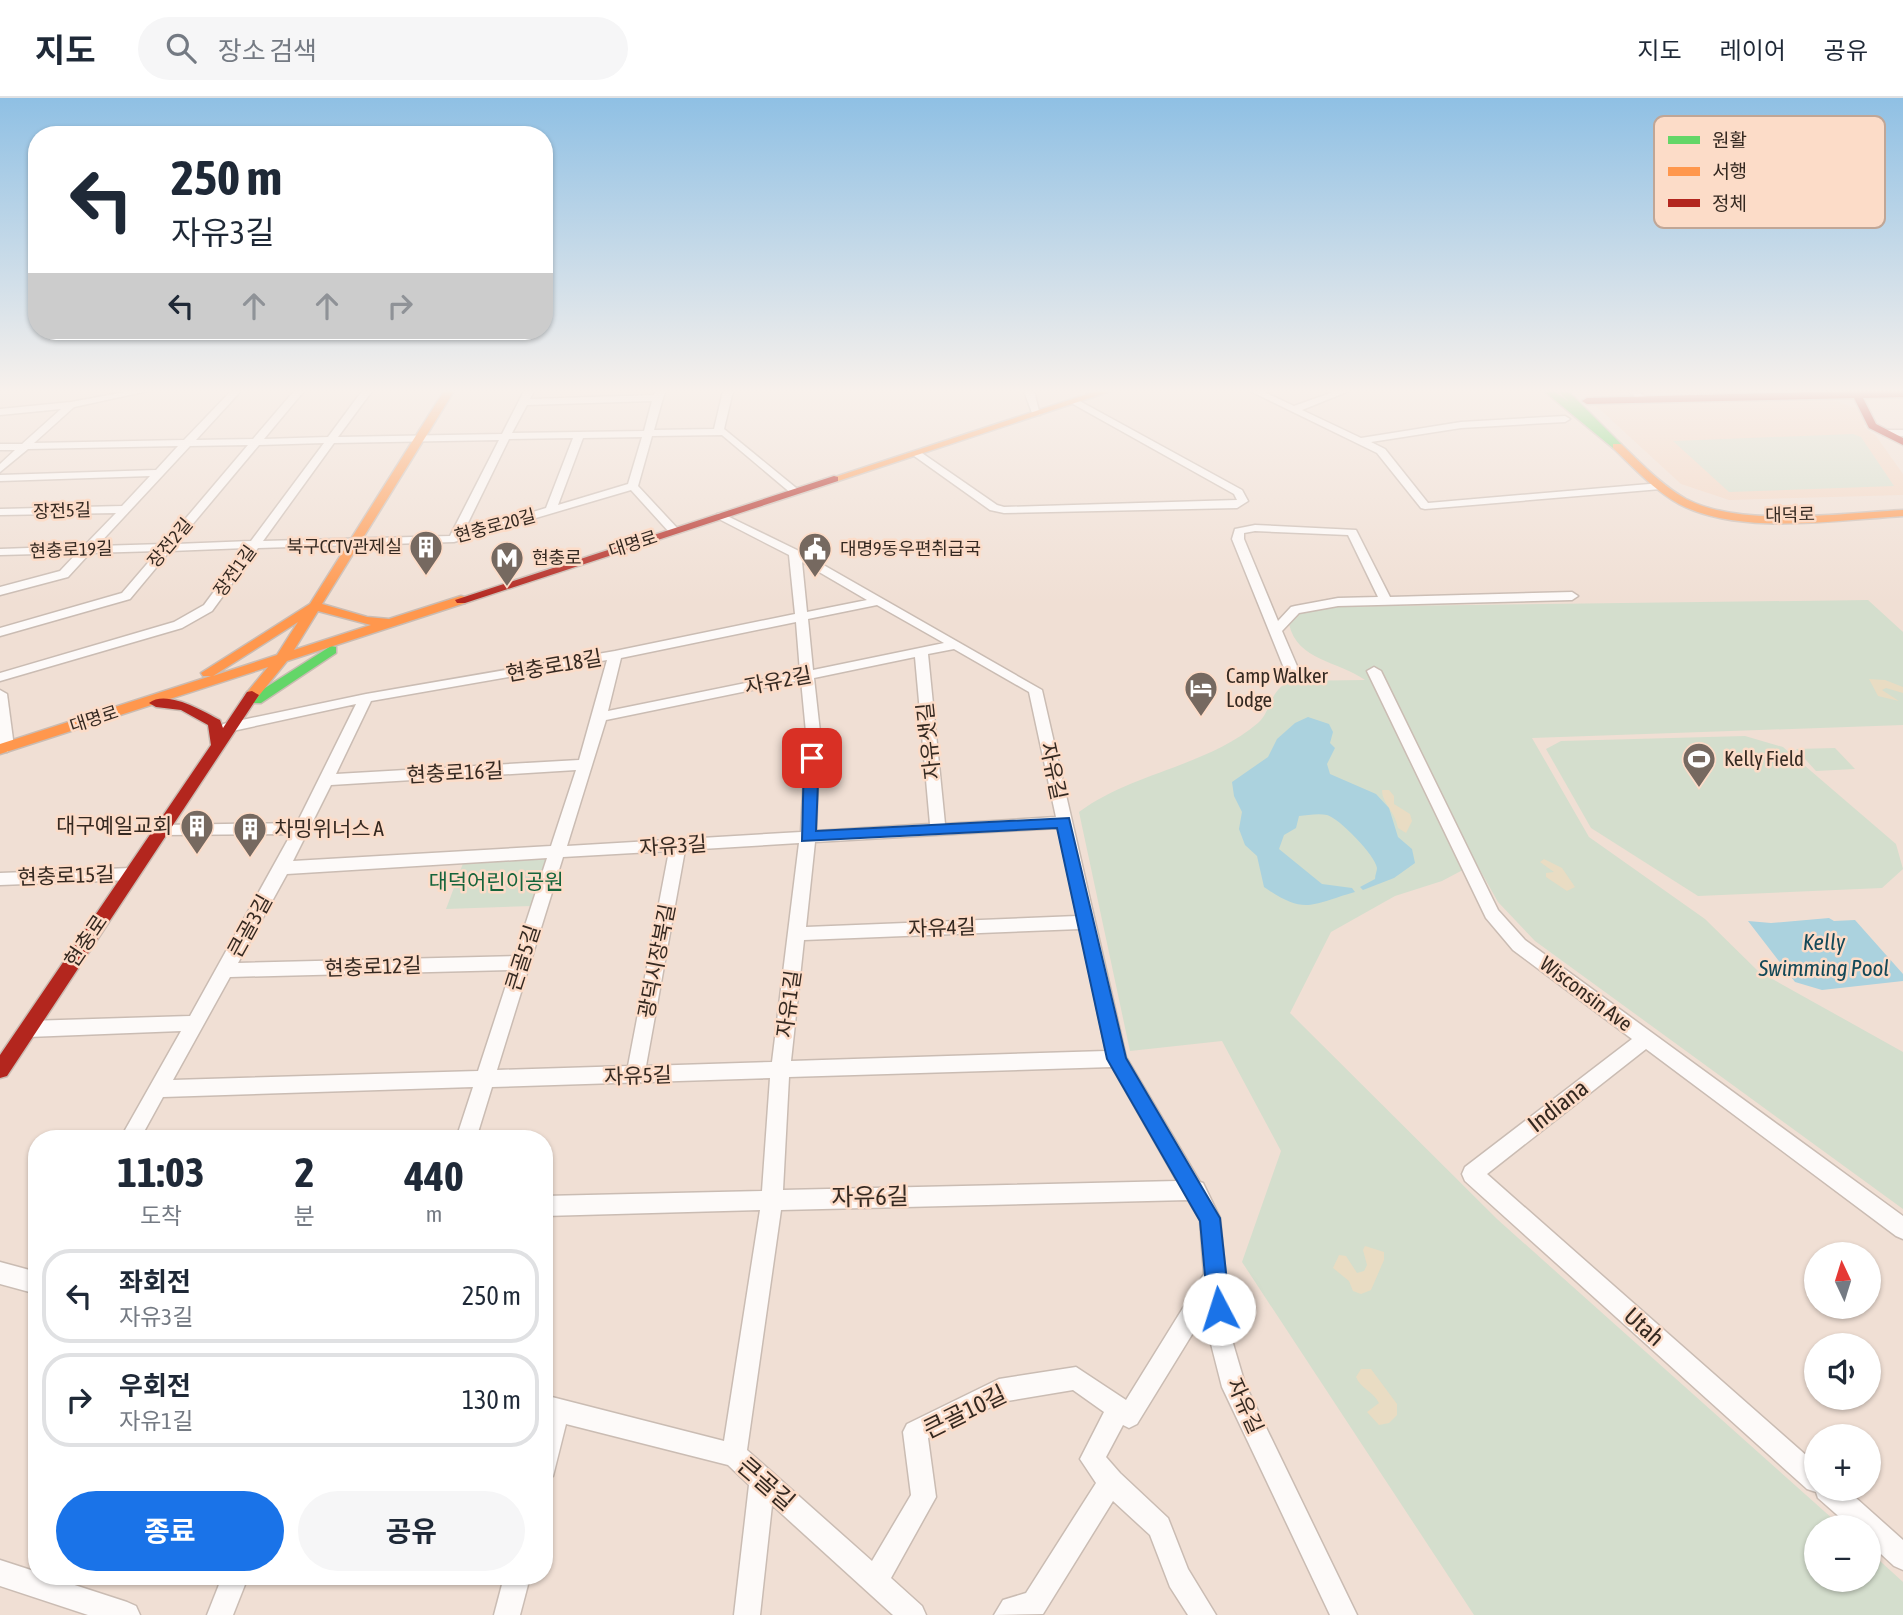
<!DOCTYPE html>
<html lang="ko">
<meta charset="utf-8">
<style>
:root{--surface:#fff;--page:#f6f6f7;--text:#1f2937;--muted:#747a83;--line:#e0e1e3;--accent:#1a73e8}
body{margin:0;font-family:"Asap Condensed","Noto Sans KR",sans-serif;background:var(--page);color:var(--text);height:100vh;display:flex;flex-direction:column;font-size:26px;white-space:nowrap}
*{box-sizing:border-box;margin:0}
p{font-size:23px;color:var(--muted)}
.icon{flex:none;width:38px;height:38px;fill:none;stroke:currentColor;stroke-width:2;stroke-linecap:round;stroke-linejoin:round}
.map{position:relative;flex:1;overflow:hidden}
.details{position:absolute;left:28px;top:1032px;width:525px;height:455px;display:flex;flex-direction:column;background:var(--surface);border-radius:28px;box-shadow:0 2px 5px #0004}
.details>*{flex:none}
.guide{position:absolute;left:28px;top:28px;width:525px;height:214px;border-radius:28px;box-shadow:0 2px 5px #0004;background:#fff;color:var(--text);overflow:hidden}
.needle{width:46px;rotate:356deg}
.controls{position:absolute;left:1804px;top:1144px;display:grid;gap:14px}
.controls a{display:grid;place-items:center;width:77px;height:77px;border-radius:50%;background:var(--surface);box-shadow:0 2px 5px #0004;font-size:35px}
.pin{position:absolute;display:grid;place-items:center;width:60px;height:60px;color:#fff;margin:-30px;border-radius:14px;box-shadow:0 4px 10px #0006}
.me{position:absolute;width:77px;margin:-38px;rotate:355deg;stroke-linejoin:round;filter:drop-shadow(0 0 5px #0008)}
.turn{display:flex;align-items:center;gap:24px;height:147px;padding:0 28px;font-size:32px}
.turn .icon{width:91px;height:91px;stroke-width:2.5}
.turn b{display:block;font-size:49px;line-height:60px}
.lanes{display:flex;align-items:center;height:66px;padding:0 28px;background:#0003;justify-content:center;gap:35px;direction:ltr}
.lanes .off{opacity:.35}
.eta{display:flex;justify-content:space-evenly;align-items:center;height:119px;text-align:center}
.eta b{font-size:42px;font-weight:700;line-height:49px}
.action{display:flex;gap:14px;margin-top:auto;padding:14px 28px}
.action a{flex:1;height:80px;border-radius:42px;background:var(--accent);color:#fff;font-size:28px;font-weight:700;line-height:80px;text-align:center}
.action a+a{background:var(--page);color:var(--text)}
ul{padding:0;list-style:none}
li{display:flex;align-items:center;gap:21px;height:94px;margin:0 14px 10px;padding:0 14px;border:4px solid var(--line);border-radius:28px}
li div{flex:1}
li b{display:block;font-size:26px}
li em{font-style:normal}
header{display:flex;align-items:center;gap:42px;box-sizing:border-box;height:98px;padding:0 35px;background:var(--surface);border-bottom:2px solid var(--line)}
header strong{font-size:33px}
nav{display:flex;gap:38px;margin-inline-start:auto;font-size:24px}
.search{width:490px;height:63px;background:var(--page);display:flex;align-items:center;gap:18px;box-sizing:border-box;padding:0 24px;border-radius:38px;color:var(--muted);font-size:26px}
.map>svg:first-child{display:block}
.built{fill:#f3d6c3}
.green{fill:#d4decd}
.sand{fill:#e9dcc3}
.water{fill:#abd2de}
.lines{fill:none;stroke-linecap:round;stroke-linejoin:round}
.street-casing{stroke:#cabcb3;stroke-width:3}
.fast-casing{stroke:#cabcb3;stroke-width:3}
.slow-casing{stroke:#cabcb3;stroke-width:3}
.jam-casing{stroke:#cabcb3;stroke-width:3}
.street{fill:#fdfaf9;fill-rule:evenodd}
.fast{fill:#63d668;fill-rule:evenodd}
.slow{fill:#ff974d;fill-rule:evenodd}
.jam{fill:#b3261e;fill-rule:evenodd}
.route{fill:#1a73e8;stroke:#114b97;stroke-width:2}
.labels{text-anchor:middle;stroke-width:5;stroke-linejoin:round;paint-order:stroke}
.far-street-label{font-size:18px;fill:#352921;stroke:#fcdcc8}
.far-poi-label{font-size:18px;fill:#352921;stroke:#fcdcc8;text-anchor:start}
.street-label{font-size:21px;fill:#352921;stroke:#fcdcc8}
.poi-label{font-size:21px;fill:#352921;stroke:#fcdcc8;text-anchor:start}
.park-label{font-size:21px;fill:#15643b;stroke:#fcdcc8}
.water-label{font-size:23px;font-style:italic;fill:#134858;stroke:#fcdcc8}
.near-street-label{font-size:24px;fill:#352921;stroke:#fcdcc8}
.key{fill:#fcdcc8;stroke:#c0a696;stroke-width:2}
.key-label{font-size:19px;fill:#352921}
</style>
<header>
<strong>지도</strong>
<div class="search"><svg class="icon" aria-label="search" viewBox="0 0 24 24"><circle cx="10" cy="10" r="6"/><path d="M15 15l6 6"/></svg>장소 검색</div>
<nav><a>지도</a><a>레이어</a><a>공유</a></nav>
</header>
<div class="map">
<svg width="1903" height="1517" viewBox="0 0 1903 1517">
<rect width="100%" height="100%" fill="#f0dfd4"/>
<path class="built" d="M1826 300 1859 311 1867 326 1863 328 1876 338 1903 376V397L1729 402 1681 386 1594 306Z"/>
<g class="green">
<path d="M1853 336 1861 339 1894 388 1729 394 1673 343Z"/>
<path d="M1868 502 1903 534V627L1532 640 1589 739 1705 821 1758 873 1903 954V1111L1535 843 1498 804 1476 765 1442 783 1395 798 1331 834 1290 915 1497 1121 1843 1430H1816V1482H1869V1453L1903 1484V1517H1474L1242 1164 1281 1053 1222 943 1130 953 1079 714C1133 674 1206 669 1258 625 1271 614 1268 595 1289 583L1365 582C1339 563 1297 563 1289 526L1298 515 1314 509Z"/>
<path d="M1745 638 1783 649 1896 746 1903 771 1882 790 1698 798 1591 730 1546 651 1561 643Z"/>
<path d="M1835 650 1855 671 1816 673 1796 651Z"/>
<path d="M558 755 533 808 446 811 465 760Z"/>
</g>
<g class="sand">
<path d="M1869 581 1885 582 1903 589V595L1886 590 1882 592 1899 603 1878 598Z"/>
<path d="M1382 692H1389L1394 698V706L1410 716 1412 723 1406 735 1398 730C1395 713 1382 705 1382 692Z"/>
<path d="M1544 761 1562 770 1575 789 1567 793 1546 779V775L1554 774 1540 764Z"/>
<path d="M1365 1148 1384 1154V1162L1371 1192 1361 1196 1353 1193 1349 1183 1333 1170 1339 1157 1346 1158 1357 1175 1364 1173 1367 1167 1363 1152Z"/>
<path d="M1361 1271H1371L1397 1306V1317L1389 1325 1379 1327 1367 1314 1379 1305C1373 1293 1360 1290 1356 1279Z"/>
</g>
<g class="water">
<path d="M1308 619 1329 626 1333 634 1330 645 1335 650 1327 666 1330 676 1376 696 1389 710 1398 739 1412 751 1415 765 1394 780 1363 792 1360 789 1375 781C1375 777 1377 773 1377 770 1376 758 1339 720 1327 717 1319 715 1307 717 1299 718L1296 730 1284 737 1279 751 1322 786 1352 790 1355 794C1312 806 1305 818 1264 789L1257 758 1245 747 1239 731 1242 714 1234 698 1232 684 1268 659 1277 641 1295 625Z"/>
<path d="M1829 820 1834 823 1855 822 1903 876V883L1822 892 1795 884 1748 823 1771 825Z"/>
</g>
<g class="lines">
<defs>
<g id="street">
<path d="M130 293H148L74 309 34 345 184 342 231 293H241L196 342 253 341 294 293H304L264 341 328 339 362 293H372L338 339 502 336 524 293H534L530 301 654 297 655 293H665L654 332 714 331 723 293H733L724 331 801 394 792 396 722 337 652 338 638 388 678 431V435H670L631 392 454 444 258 450 212 513 182 530 0 583V575L174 524 204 507 246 450 170 453 130 501 0 538V530L122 495 158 453 90 455 68 479 0 497V489L60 473 77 455 0 457V451L84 448 116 415 0 417V411L122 408 150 378 0 383V377L156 372 178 348 28 351 0 374V366L15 352H0V346H22L61 311 0 317V311L71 304ZM652 303 644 333 512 335 527 307ZM642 339 628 386 558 407 583 340ZM573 340 546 410 463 435 509 341ZM499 342 450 438 263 443 334 345ZM324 345 251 443 176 446 259 347ZM248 347 164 446 97 448 190 348Z"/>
<path d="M1024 293H1034L1040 317 1032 315Z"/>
<path d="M1250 293H1262L1294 308 1336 293H1349L1302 312 1361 340 1461 324 1565 318 1570 321 1565 324 1461 330 1371 344 1385 351 1428 405 1661 385 1666 388 1661 391 1425 411 1421 410 1377 355Z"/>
<path d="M1628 293H1638L1649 302 1641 304Z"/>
<path d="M1076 301 1242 392 1248 403 1237 410 1004 415 990 412 910 355 919 353 997 407 1004 409 1237 402 1234 396 1073 306 1071 304Z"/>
<path d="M1886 332H1903V338L1883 337V333Z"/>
<path d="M721 415 799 453 1042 592 1126 959 1200 1084 1203 1085 1220 1120 1232 1242 1245 1286 1357 1517H1330L1222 1289 1210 1242 1207 1212 1137 1326 1129 1330 1123 1327 1106 1359 1120 1375 1168 1420 1188 1471 1216 1517H1188L1170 1489 1150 1437 1113 1403 1043 1516 994 1517 1003 1502 1026 1495 1096 1385 1080 1361 1104 1314 1073 1292 1001 1304 928 1340 936 1399 891 1480 922 1508 926 1517H893L772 1407 760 1517H734L749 1387 728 1367 566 1326 553 1378 544 1381V1297L724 1343 760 1112 544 1118V1098L762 1093 770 980 492 989 476 1041H456L473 989 163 999 140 1041H120L181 933 28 939 22 936 19 931 22 926 28 923 190 918 291 736 161 737 153 732 161 727 297 725 356 606 228 634 223 632 221 629 223 626 366 596 615 553 795 516 789 457 717 420V416ZM802 464 867 502 807 514ZM877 507 944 545 813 572 808 521ZM796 524 800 574 608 613 621 560ZM954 551 1029 594 1056 719 945 726 928 556ZM915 559 930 726 816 733 820 634 814 580ZM607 562 579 662 336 676 371 603ZM801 582 806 634 801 734 567 748 606 622ZM576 672 551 748 293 763 331 687ZM1058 730 1077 818 806 829 815 744ZM799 745 772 964 646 968 685 752ZM669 753 628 968 497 972 563 759ZM547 760 515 858 238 865 287 776ZM1080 831 1106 953 791 963 804 842ZM511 872 478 973 173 982 230 879ZM1112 969 1177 1083 783 1092 789 979ZM1188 1102 1200 1122 1204 1176 1126 1302 1076 1269 999 1281 907 1326 903 1334 911 1397 872 1463 747 1352 781 1112Z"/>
<path d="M1255 427 1356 432 1390 499 1572 494 1578 498 1572 502 1338 508 1299 515 1282 533 1300 575 1293 579 1286 575 1232 441 1235 431ZM1255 433 1348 437 1378 499 1338 500 1295 508 1291 509 1278 523 1244 441V435Z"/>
<path d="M1374 569 1381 573 1498 812 1525 842 1903 1118V1141L1896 1138 1646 951 1487 1076 1816 1366V1391H1846L1903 1442V1472L1894 1468 1869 1445V1430H1852L1818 1400 1816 1394 1807 1391 1465 1083 1462 1076 1465 1069 1632 941 1513 852 1486 820 1367 573Z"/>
<path d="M0 592 7 596 14 649 7 654 0 649Z"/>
<path d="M131 770 137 772 139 776 137 780 131 782 0 787V775Z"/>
<path d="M0 1164 37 1174V1196L0 1186Z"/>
<path d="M0 1462 37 1474V1479H50L127 1504 136 1508 140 1517H88L0 1488Z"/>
<path d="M222 1479H248L233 1517H207Z"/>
<path d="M504 1479H530L520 1517H494Z"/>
</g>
<g id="fast">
<path d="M1544 293H1554L1569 304 1558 293H1568L1621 346V350H1613Z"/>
<path d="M331 548 336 549V555L261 605H251L249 602 251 599Z"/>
</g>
<g id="slow">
<path d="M444 293H454L322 506 367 519 389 521 461 498 465 499V505L287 563 257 600 252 601 245 597 268 569 0 656V646L211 578H203L201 575 310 506ZM318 513 371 527 294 552ZM298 524 277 557 213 578Z"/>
<path d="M1097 293H1111L838 383 829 381Z"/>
<path d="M1613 346H1621C1641 365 1661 387 1686 401 1741 430 1842 415 1903 412V418C1836 422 1740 438 1679 406 1654 392 1634 370 1613 350Z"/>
</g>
<g id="jam">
<path d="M1850 293H1903V299L1863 300 1876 326 1903 340V347L1869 330 1854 300 1587 306 1582 303 1587 300Z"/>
<path d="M834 378 838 379V383L465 505H457L455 502Z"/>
<path d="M252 593 259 597 7 978 0 980V957L211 647 208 627 181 612 156 609 149 605C166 591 203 613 220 622L223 630 247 594Z"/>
</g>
</defs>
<use href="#street" class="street-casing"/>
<use href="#fast" class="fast-casing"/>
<use href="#slow" class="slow-casing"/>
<use href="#jam" class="jam-casing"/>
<use href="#street" class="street"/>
<use href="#fast" class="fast"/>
<use href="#slow" class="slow"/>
<use href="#jam" class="jam"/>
</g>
<linearGradient id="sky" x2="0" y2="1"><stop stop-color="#8fc0e4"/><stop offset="0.58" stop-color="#f8f1ec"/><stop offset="1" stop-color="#f8f1ec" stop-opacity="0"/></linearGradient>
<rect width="1903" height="505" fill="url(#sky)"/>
<path class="route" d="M812 656 819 660 816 733 1069 720 1126 960 1220 1120 1230 1211 1227 1219 1219 1222 1211 1219 1208 1211 1200 1123 1107 961 1057 730 802 743 804 660Z"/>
<defs>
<symbol id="building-pin" viewBox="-11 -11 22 30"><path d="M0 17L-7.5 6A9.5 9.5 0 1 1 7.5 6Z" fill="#766960" stroke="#fcdcc8"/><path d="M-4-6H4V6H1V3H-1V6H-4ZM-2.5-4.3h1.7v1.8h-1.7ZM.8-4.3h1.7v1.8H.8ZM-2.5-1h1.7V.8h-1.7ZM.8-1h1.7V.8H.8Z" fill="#fff"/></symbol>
<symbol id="civic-pin" viewBox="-11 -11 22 30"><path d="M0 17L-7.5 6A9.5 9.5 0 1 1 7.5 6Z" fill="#766960" stroke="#fcdcc8"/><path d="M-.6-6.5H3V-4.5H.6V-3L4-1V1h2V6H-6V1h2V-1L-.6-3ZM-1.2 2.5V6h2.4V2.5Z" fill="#fff"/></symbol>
<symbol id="metro-pin" viewBox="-11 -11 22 30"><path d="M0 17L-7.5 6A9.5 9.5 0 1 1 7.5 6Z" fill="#766960" stroke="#fcdcc8"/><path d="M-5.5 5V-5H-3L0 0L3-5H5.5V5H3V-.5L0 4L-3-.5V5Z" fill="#fff"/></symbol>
<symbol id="hotel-pin" viewBox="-11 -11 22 30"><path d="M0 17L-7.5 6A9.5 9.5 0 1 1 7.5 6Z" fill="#766960" stroke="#fcdcc8"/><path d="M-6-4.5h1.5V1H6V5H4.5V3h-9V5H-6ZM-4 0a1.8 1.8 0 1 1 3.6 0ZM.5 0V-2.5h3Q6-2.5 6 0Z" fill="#fff"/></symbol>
<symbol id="stadium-pin" viewBox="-11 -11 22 30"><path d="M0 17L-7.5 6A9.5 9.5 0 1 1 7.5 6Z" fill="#766960" stroke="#fcdcc8"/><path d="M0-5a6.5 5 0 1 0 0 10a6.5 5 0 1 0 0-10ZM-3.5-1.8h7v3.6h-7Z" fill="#fff"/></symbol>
</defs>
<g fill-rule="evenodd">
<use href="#building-pin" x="407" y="430" width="38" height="52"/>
<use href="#civic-pin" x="796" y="432" width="38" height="52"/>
<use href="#metro-pin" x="488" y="441" width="38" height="52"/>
<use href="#hotel-pin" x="1182" y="571" width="38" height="52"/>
<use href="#stadium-pin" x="1680" y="642" width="38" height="52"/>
<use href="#building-pin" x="178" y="709" width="38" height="52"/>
<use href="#building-pin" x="231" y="712" width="38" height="52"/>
</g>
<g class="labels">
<g class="far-street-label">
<text transform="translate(62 413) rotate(-2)" y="6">장전5길</text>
<text transform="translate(1790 417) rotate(-1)" y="6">대덕로</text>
<text transform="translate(495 428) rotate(-15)" y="6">현충로20길</text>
<text transform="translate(170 445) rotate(-50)" y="6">장전2길</text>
<text transform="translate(633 446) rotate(-18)" y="6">대명로</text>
<text transform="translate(71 452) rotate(-2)" y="6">현충로19길</text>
<text transform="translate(235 473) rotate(-54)" y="6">장전1길</text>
<text transform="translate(94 621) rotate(-18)" y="6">대명로</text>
</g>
<g class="far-poi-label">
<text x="402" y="455" text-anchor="end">북구CCTV관제실</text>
<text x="840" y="457">대명9동우편취급국</text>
<text x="532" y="466">현충로</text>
</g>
<g class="street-label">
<text transform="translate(554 568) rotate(-10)" y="7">현충로18길</text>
<text transform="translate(778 583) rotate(-11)" y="7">자유2길</text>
<text transform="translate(929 643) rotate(-96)" y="7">자유샛길</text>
<text transform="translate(1053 673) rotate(78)" y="7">자유길</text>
<text transform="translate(455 675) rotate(-3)" y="7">현충로16길</text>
<text transform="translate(673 748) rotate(-4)" y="7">자유3길</text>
<text transform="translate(66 778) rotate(-2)" y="7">현충로15길</text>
<text transform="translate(250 828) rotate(-61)" y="7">큰골3길</text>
<text transform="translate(942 830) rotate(-2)" y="7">자유4길</text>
<text transform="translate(86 843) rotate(-56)" y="7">현충로</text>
<text transform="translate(523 860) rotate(-72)" y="7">큰골5길</text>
<text transform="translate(657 863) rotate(-79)" y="7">광덕시장북길</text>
<text transform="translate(373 869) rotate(-2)" y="7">현충로12길</text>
<text transform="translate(1586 896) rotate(37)" y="7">Wisconsin Ave</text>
<text transform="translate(789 906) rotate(-82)" y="7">자유1길</text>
<text transform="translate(638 978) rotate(-2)" y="7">자유5길</text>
<text transform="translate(1245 1308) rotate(66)" y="7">자유길</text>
</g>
<g class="poi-label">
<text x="1226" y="585">Camp Walker<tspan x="1226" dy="24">Lodge</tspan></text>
<text x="1724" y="668">Kelly Field</text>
<text x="172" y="735" text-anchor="end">대구예일교회</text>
<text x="274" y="738">차밍위너스 A</text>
</g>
<g class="park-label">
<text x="496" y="791">대덕어린이공원</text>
</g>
<g class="water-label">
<text x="1824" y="852">Kelly<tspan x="1824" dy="26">Swimming Pool</tspan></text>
</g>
<g class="near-street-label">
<text transform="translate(1558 1008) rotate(-38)" y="8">Indiana</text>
<text transform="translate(870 1099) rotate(-1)" y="8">자유6길</text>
<text transform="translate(1644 1229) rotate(42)" y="8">Utah</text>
<text transform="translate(965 1314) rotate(-26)" y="8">큰골10길</text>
<text transform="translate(766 1386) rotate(41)" y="8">큰골길</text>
</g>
</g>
<rect x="1654" y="18" width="231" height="112" rx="10" class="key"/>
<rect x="1668" y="38" width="32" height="8" fill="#63d668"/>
<rect x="1668" y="69" width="32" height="9" fill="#ff974d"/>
<rect x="1668" y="101" width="32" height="8" fill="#b3261e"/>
<g class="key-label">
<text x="1712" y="49">원활</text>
<text x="1712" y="80">서행</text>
<text x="1712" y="112">정체</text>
</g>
</svg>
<div class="controls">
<a><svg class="needle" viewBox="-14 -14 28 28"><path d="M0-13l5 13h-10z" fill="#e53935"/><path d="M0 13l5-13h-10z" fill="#747a83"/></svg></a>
<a><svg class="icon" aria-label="sound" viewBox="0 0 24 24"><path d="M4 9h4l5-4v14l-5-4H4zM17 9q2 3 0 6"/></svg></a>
<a>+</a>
<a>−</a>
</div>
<div class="pin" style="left:812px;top:660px;background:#d93025"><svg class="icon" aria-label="arrive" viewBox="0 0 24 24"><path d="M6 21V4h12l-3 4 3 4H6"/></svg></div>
<svg class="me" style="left:1219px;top:1211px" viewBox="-20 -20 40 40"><circle r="19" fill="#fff"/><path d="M0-13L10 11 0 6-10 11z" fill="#1a73e8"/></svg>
<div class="guide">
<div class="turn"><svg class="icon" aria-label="left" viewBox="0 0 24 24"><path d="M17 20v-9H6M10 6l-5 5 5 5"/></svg><div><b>250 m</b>자유3길</div></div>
<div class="lanes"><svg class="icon" aria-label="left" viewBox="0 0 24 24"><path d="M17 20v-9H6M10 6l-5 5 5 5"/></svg><svg class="icon off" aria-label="ahead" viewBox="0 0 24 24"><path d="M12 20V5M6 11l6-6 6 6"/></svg><svg class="icon off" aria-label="ahead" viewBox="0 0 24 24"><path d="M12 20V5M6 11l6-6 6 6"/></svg><svg class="icon off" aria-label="right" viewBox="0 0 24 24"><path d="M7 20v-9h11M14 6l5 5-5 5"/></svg></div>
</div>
<section class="details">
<div class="eta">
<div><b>11:03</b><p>도착</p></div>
<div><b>2</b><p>분</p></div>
<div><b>440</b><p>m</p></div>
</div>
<ul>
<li><svg class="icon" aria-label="left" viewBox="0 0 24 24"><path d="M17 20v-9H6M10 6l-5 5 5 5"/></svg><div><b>좌회전</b><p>자유3길</p></div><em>250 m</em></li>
<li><svg class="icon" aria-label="right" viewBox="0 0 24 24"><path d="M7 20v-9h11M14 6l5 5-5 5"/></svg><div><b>우회전</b><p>자유1길</p></div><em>130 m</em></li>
</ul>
<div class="action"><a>종료</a><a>공유</a></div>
</section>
</div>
